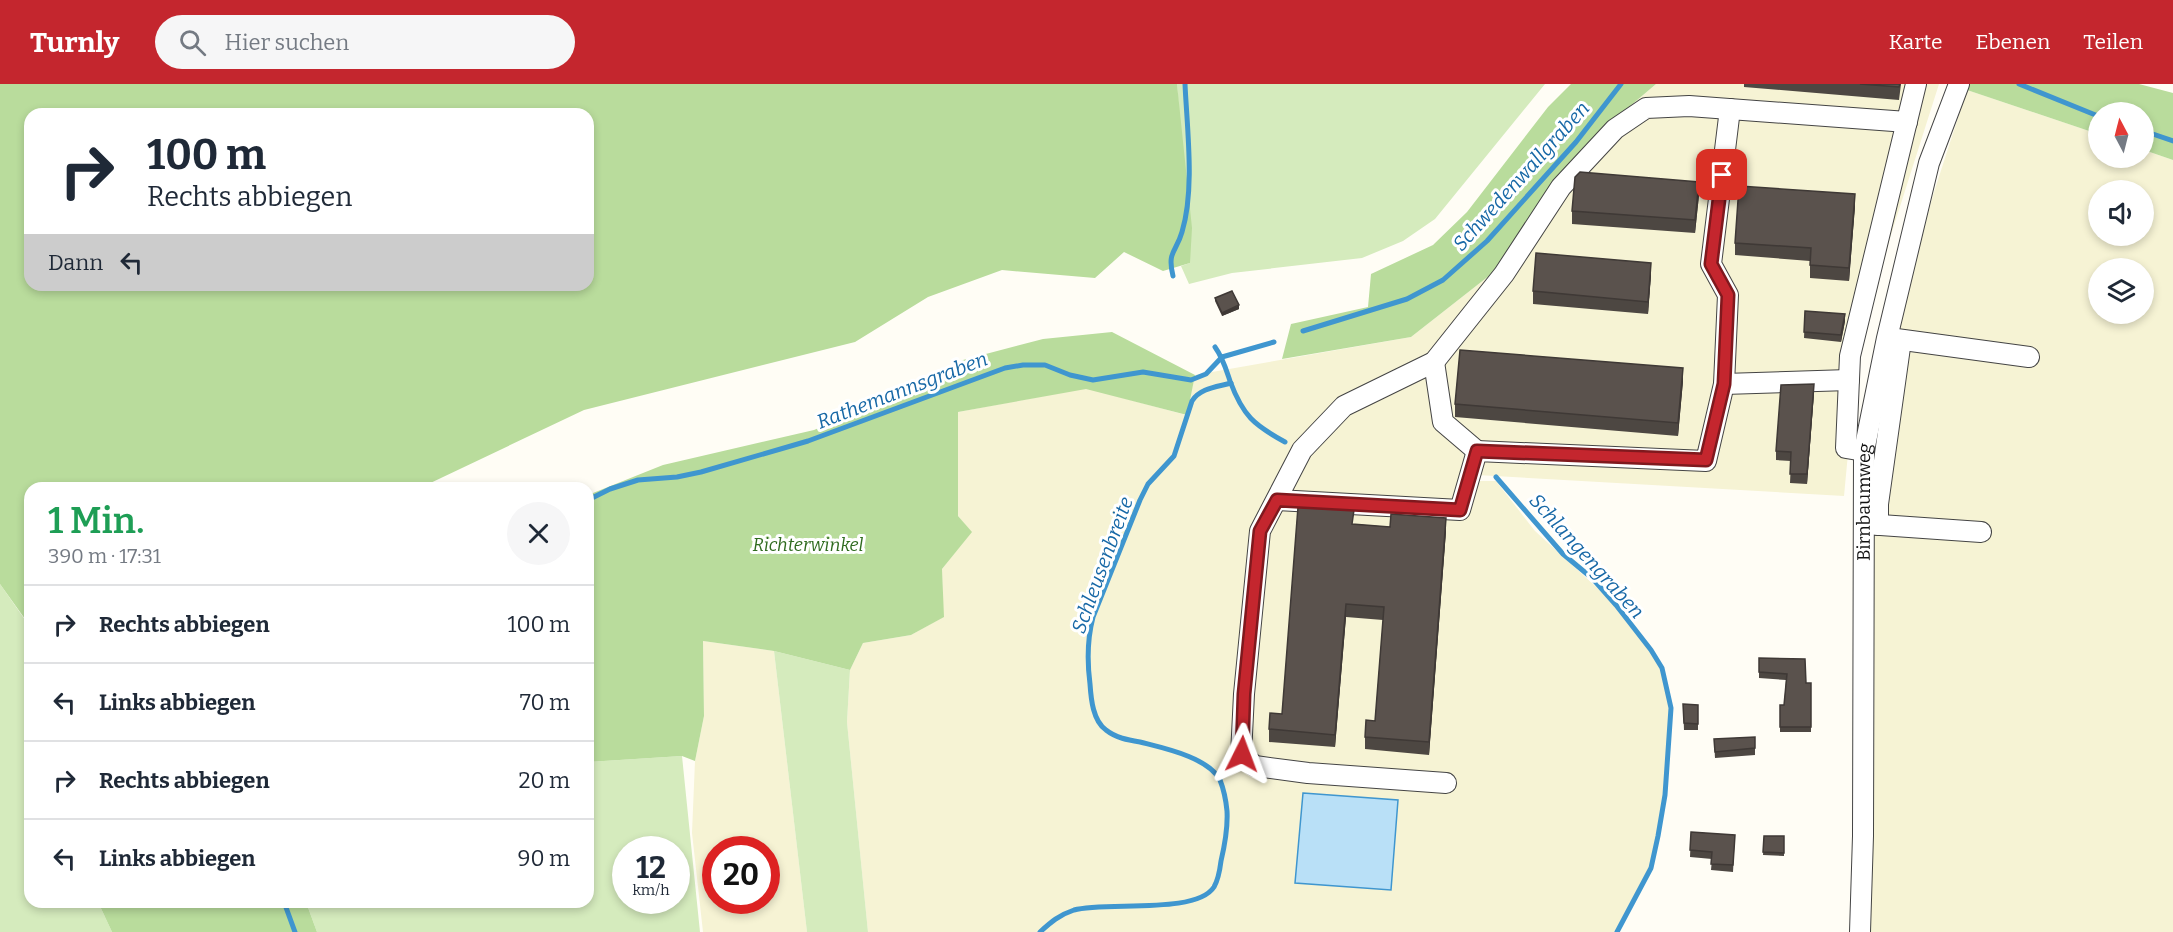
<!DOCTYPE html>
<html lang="de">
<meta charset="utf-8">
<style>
:root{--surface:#fff;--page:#f6f6f7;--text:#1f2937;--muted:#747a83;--line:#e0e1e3;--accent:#c4262e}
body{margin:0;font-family:Bitter,serif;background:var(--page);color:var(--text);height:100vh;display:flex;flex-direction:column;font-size:22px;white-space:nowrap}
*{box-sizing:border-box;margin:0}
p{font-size:20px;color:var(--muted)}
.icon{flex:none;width:33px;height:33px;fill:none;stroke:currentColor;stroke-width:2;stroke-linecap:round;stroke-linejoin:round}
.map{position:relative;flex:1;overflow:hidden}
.sheet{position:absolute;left:24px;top:398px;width:570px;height:426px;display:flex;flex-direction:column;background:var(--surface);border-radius:18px;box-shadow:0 3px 9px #0003}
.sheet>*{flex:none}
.top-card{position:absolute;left:24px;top:24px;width:570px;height:183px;border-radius:18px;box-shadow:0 3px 9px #0003;background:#fff;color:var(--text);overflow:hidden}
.needle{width:39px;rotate:353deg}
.buttons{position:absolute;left:2088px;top:18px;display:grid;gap:12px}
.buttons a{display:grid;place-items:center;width:66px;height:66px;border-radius:50%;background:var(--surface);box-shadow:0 3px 9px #0003;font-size:30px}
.speed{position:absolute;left:612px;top:752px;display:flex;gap:12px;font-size:30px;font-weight:700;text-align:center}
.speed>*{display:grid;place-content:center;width:78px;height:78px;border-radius:50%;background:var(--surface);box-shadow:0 3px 9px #0003;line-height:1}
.speed small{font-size:15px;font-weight:400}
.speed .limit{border:9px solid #d22;background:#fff;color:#111}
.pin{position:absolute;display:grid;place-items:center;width:51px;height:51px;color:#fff;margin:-26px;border-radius:12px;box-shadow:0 3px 9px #0006}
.me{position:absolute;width:66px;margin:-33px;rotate:3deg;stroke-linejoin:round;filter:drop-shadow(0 0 4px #0008)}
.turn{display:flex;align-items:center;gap:21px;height:126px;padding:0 24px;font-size:27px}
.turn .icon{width:78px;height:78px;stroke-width:2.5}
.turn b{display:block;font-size:42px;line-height:51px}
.then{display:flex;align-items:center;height:57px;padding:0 24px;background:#0003;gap:12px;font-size:22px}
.round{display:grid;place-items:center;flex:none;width:63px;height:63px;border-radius:32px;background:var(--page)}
.headline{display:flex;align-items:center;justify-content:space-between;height:102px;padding:0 24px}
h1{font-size:36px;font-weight:600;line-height:45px;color:#1e9e55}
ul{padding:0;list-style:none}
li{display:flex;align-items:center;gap:18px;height:78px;padding:0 24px;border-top:2px solid var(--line)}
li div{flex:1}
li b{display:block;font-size:22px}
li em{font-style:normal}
header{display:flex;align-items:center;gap:36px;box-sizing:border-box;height:84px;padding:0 30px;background:var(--accent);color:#fff}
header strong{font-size:28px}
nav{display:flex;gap:33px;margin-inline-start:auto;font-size:21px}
.search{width:420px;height:54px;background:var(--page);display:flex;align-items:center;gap:15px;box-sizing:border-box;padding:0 21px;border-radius:33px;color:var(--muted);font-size:22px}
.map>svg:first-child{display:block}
.farmland{fill:#f6f3d4;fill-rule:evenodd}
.green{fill:#d5ebbd;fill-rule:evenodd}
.forest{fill:#b9dc9c;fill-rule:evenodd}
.water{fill:#b9e0f7;stroke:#3f96cf;stroke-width:1.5}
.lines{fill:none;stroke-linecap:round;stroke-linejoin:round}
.stream{stroke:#3f96cf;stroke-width:5}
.minor-casing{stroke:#444;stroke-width:22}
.minor{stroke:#fff;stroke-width:20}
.wall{fill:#4d4742}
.shaded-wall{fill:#3f3936}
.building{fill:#5a524d;stroke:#3f3936;stroke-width:1.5}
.route-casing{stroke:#7f191e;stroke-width:15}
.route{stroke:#c4262e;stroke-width:10}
.labels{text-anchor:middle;stroke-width:6;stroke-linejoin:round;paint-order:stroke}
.street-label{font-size:18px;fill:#111;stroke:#fff}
.park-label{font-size:18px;font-style:italic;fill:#2f6b1f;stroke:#fff}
.water-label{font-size:20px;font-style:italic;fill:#1768a6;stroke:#fff}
</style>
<header>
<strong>Turnly</strong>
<div class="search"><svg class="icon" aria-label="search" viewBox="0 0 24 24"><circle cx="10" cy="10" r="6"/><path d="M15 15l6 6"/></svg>Hier suchen</div>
<nav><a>Karte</a><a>Ebenen</a><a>Teilen</a></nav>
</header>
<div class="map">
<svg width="2173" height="848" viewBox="0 0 2173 848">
<rect width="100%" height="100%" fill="#fffdf5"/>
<g class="farmland">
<path d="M1656 0H1939L1890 154 1856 285 1844 412 1477 391 1476 397H1496L1535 447 1616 521 1651 566 1662 584 1671 624 1665 711 1658 752 1651 784 1617 848H868L847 638 850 586 863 559 911 551 943 533 942 485 971 448 958 432V328L1086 304 1186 331 1195 291 1411 253 1513 173 1629 23Z"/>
<path d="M1967 6 2098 50V74H2144V66L2173 76V848H1869L1873 490 1877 359 1906 207 1934 108ZM2098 106H2144V152H2098ZM2098 184H2144V230H2098Z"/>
<path d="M703 557 774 567 807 848H703L692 749 695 677 704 632ZM716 765H766V816H716Z"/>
</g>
<g class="green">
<path d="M1177 0H1545L1435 135 1403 157 1362 174 1232 189 1189 200 1181 182 1190 179Z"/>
<path d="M0 500 30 543V818H98L112 848H0Z"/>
<path d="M774 567 850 586 847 638 868 848H807Z"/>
<path d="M682 672 700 848H317L306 818H588V678ZM626 765H676V816H626Z"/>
</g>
<g class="forest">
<path d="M0 0H1177L1192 144 1190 179 1163 187 1124 168 1095 194 1002 186 928 213 855 258 584 326 422 403 30 404V542L0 500ZM30 30H588V201H30Z"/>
<path d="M1571 0H1656L1629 23 1513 173 1411 253 1282 275 1291 240 1368 223 1371 190 1433 161 1467 128 1548 23Z"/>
<path d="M1964 0H2139L2173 9V76L2144 66V28H2098V50L1967 6Z"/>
<path d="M1112 248 1195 291 1187 331 1086 305 958 328V432L972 448 942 485 944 533 911 551 863 559 850 586 774 567 703 557 704 632 695 677 682 672 588 678V411L663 381 814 346 889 315 963 276 1043 255Z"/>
<path d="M98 818H306L317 848H112Z"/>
</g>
<path class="water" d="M1303 709 1398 716 1391 806 1295 799Z"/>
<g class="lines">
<g class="stream">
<path d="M2019 0 2098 32"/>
<path d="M2144 47 2173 57"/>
<path d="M1173 192C1167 167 1176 169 1182 148 1195 105 1187 45 1185 0"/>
<path d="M1303 247 1407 215 1443 196 1487 157 1576 58 1621 0"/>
<path d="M1215 263C1223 274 1226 285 1230 297 1243 332 1254 341 1285 358"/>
<path d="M1222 273 1274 258"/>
<path d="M1496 393 1563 470 1593 495 1616 521 1651 566 1662 584 1671 624 1665 711 1658 752 1651 784 1617 848"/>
<path d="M588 416 610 405 638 396 677 393 701 388 808 357 1005 284 1023 281H1045L1070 291 1093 296 1143 288 1191 296 1206 290 1222 273"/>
<path d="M284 818 295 848"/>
<path d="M1040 848C1051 838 1059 831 1074 826 1105 817 1196 831 1214 803 1218 796 1220 785 1221 777 1225 760 1228 745 1227 727 1226 717 1224 706 1220 696 1208 673 1163 664 1140 658 1128 656 1116 654 1106 646 1093 637 1091 615 1090 600 1087 577 1087 556 1093 533L1140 416 1148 400 1174 372 1192 317C1200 304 1217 303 1231 299"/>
</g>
<defs>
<g id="minor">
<path d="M1889 254 2029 273"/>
<path d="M1434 278 1443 338 1477 367"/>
<path d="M1724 300 1849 296"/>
<path d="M1864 367 1846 364 1850 272 1916 0"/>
<path d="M1277 416 1460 426 1477 367 1706 377 1724 300 1728 211 1711 180 1730 25"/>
<path d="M1866 440 1981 448"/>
<path d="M1878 441V420L1901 256"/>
<path d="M1446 699 1308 689 1255 682 1241 671 1244 610 1260 447 1302 366 1344 322 1434 278 1504 190 1561 103 1615 45 1646 24 1689 22 1907 38"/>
<path id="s1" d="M1860 848 1863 752 1864 367 1887 254 1929 79 1959 0"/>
</g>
</defs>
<use href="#minor" class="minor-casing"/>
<use href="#minor" class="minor"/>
</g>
<g class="wall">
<path d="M1744 0H1901L1899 16 1744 3Z"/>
<path d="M1699 111 1695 149 1572 140V127Z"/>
<path d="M1855 122 1849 197 1810 194V177L1735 171V159Z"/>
<path d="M1651 191 1648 230 1533 220V207Z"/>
<path d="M1215 214 1239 225 1222 232 1215 217Z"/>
<path d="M1805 227 1845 237 1841 258 1804 254Z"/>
<path d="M1683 297 1678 352 1455 333V320Z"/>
<path d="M1814 309 1807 400 1790 399 1791 377 1776 376V367Z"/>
<path d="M1353 440 1446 447 1429 671 1365 665V653L1375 637 1383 536 1346 533 1335 663 1269 658V645L1282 630Z"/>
<path d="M1759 574 1806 599H1811V648H1780V621H1784L1786 596 1759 594Z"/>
<path d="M1683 620 1698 621V646H1684Z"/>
<path d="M1755 653V671L1715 674 1714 655Z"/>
<path d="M1691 748 1735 751 1733 788 1711 786 1712 775 1690 773Z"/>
<path d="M1764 752H1784V772L1763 771Z"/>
</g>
<g class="shaded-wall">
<path d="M1699 98V111L1695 149V136Z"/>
<path d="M1855 110V122L1849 197V184Z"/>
<path d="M1651 179V191L1648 230V218Z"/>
<path d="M1239 221V225L1222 232V229Z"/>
<path d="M1845 230V237L1841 258V251Z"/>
<path d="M1683 284V297L1678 352V339Z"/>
<path d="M1814 300V309L1807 400V390Z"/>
<path d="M1446 434V447L1429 671V658Z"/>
<path d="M1346 520V533L1335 663V651Z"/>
</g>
<g class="building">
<path d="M1860 0H1900L1899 3Z"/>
<path d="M1580 88 1699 98 1695 136 1572 127 1575 93Z"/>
<path d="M1739 102 1855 110 1849 184 1810 181 1811 164 1735 159Z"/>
<path d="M1536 169 1651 179 1648 218 1533 207Z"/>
<path d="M1232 207 1239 221 1222 229 1215 214Z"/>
<path d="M1805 227 1845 230 1841 251 1804 248Z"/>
<path d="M1460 266 1683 284 1678 339 1455 320Z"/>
<path d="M1814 300 1807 390H1790L1791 368 1776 367 1781 301Z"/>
<path d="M1298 423 1354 426 1352 440 1390 443 1391 430 1446 434 1429 658 1365 653 1366 636 1375 637 1384 523 1346 520 1335 651 1269 645 1270 629 1282 630Z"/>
<path d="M1759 574 1805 575 1806 599H1811V643H1780V621H1784L1787 590 1759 588Z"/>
<path d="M1683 620 1698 621V640L1684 639Z"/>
<path d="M1755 653V664L1715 668 1714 655Z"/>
<path d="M1691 748 1735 751 1733 781 1711 780 1712 768 1690 766Z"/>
<path d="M1764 752H1784V769L1763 768Z"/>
</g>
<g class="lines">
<defs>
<path id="route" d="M1242 670 1244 610 1260 447 1277 416 1460 426 1477 367 1706 376 1724 300 1728 211 1711 180 1722 91"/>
</defs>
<use href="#route" class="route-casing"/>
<use href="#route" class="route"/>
</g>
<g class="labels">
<g class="street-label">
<text dy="6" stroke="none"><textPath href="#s1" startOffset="430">Birnbaumweg</textPath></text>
</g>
<g class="park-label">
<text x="808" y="467">Richterwinkel</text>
</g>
<g class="water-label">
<text transform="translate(1521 92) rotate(-48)" y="7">Schwedenwallgraben</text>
<text transform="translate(902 306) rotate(-21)" y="7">Rathemannsgraben</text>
<text transform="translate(1587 472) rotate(48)" y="7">Schlangengraben</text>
<text transform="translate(1102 481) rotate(-70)" y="7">Schleusenbreite</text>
</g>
</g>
</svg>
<div class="buttons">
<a><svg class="needle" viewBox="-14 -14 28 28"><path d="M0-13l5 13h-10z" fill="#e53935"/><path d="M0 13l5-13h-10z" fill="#747a83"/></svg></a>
<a><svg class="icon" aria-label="sound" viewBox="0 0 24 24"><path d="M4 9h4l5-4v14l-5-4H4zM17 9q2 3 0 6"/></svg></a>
<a><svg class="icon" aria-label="layers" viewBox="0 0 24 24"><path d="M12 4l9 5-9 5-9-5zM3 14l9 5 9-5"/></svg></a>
</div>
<div class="speed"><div>12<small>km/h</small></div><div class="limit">20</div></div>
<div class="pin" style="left:1722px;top:91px;background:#d93025"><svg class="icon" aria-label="arrive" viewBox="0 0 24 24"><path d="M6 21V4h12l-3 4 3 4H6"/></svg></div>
<svg class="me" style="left:1242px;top:670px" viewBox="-20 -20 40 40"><path d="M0-17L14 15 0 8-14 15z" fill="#c4262e" stroke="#fff" stroke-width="4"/></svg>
<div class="top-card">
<div class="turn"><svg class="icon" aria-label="right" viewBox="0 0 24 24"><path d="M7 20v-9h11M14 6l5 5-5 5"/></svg><div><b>100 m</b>Rechts abbiegen</div></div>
<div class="then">Dann<svg class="icon" aria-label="left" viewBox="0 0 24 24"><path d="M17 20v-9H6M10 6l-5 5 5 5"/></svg></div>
</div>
<section class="sheet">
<div class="headline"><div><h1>1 Min.</h1><p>390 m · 17:31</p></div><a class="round"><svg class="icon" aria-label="close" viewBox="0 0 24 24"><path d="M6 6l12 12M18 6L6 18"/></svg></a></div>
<ul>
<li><svg class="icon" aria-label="right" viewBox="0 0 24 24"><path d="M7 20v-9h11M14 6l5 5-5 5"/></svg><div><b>Rechts abbiegen</b></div><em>100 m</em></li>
<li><svg class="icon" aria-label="left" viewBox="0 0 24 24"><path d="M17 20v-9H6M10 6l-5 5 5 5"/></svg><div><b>Links abbiegen</b></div><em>70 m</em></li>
<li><svg class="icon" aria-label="right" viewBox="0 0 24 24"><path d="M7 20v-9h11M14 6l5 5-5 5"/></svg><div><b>Rechts abbiegen</b></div><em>20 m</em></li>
<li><svg class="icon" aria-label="left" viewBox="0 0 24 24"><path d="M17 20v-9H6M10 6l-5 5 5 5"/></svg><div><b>Links abbiegen</b></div><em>90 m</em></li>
</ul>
</section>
</div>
